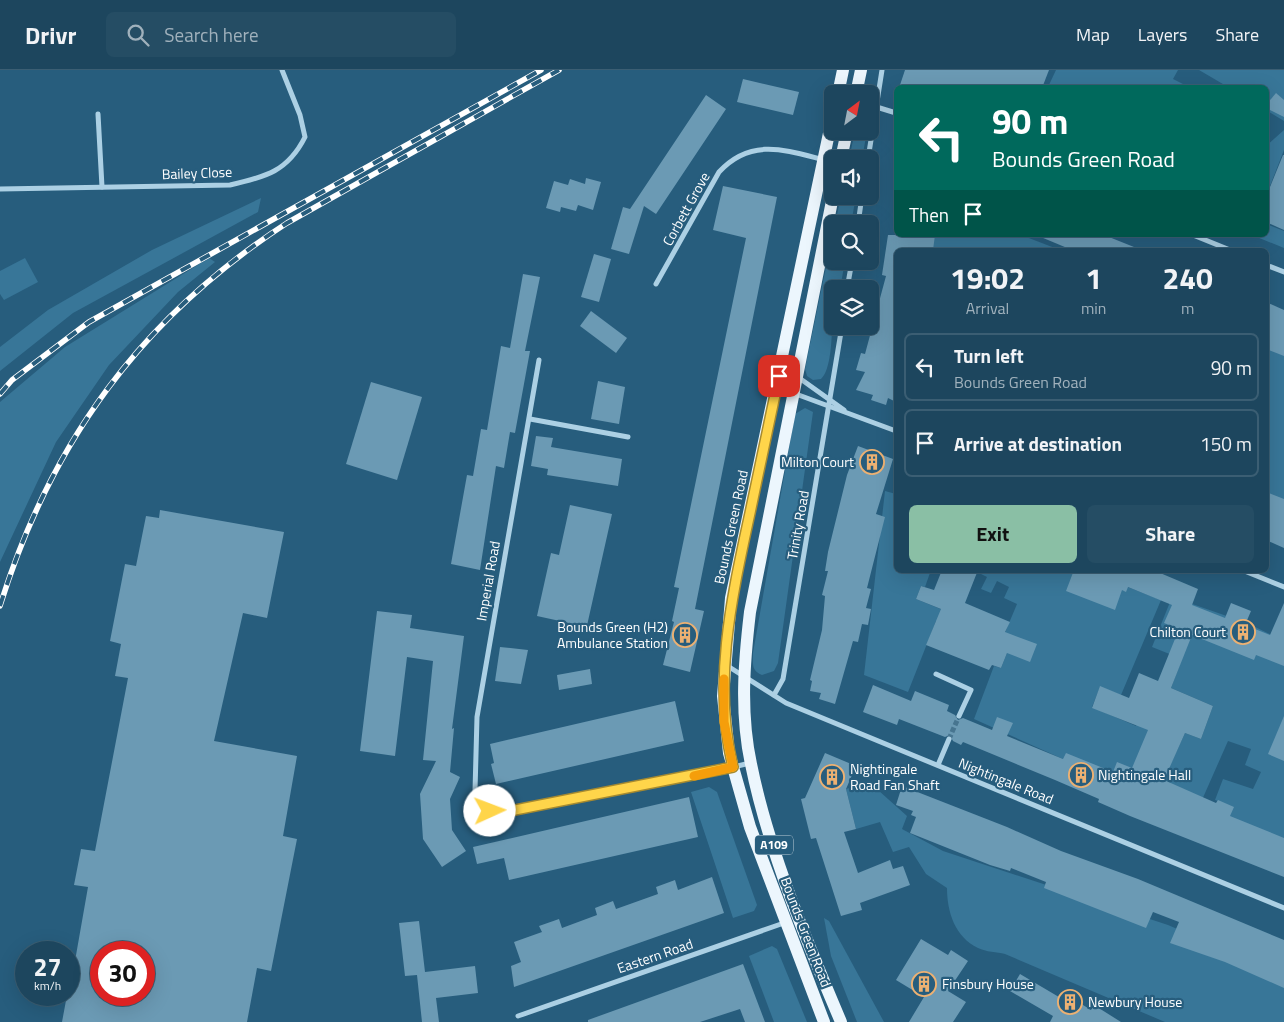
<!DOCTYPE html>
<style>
:root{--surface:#1d465e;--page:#254d64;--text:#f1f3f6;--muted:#a0b1bc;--line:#3b5e73;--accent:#8abfa5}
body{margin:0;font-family:"Titillium Web",sans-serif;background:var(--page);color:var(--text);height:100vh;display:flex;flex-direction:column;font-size:19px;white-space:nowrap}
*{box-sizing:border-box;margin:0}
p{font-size:16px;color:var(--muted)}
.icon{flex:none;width:28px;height:28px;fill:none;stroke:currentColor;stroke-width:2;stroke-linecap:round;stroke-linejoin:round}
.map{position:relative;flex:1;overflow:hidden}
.panel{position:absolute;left:894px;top:178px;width:375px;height:325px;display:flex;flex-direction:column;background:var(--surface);border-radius:8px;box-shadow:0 5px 20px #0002,0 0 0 1px var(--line)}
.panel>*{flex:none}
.hud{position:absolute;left:894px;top:15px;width:375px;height:152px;border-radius:8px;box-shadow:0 5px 20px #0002,0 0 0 1px var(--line);background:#00695c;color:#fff;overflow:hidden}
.needle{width:32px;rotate:32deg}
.tools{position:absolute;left:824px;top:15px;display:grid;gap:10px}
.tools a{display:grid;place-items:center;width:55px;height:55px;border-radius:8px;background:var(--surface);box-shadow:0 5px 20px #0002,0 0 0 1px var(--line);font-size:25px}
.speed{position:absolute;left:15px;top:871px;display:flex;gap:10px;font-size:25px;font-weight:700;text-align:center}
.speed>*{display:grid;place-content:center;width:65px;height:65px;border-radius:50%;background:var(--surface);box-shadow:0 5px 20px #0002,0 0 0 1px var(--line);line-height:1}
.speed small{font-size:12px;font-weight:400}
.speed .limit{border:8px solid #d22;background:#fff;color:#111}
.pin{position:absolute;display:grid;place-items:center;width:42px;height:42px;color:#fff;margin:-21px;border-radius:10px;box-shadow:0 2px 8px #0006}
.me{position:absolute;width:55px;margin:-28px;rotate:88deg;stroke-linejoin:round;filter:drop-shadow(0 0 4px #0008)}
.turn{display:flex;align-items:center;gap:18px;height:105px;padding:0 15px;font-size:22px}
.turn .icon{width:65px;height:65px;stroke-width:2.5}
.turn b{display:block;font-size:35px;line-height:42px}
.then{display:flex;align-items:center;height:48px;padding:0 15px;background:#0003;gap:10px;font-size:19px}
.eta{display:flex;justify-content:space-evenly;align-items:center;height:85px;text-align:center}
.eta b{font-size:30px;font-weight:700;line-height:35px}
.primary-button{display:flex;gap:10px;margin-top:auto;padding:10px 15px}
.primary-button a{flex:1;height:58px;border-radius:8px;background:var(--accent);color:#111;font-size:20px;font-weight:700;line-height:58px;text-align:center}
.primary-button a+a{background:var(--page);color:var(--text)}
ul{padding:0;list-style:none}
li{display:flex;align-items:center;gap:15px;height:68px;margin:0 10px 8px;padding:0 5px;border:2px solid var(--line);border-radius:8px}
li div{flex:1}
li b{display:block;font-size:19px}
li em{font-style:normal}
header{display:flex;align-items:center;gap:30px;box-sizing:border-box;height:70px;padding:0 25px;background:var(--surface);border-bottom:1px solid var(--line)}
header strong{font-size:24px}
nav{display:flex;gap:28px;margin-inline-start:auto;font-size:18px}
.search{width:350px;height:45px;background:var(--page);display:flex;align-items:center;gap:12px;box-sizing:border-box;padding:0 18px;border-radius:8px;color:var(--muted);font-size:19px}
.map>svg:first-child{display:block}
.green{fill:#387698}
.building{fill:#6b9ab4;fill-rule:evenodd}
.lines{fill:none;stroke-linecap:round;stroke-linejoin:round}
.street-tunnel{stroke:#477590;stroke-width:5;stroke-dasharray:5 2.5;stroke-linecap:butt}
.street{stroke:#acd0e4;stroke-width:5}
.primary{stroke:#ecf6fd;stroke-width:12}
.rail-casing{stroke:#fff;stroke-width:5.5}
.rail{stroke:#275d7d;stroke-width:4;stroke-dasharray:11;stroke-linecap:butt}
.route-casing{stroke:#a68a30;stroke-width:12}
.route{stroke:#ffd54a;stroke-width:9}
.slow{stroke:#f59e0b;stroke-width:9}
.labels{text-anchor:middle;stroke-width:4.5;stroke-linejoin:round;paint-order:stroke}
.shield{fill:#275d7d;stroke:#beced8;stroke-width:1}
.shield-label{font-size:12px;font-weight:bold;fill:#fff}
.street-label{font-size:14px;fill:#fff;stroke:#275d7d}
.poi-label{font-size:14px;fill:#fff;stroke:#275d7d;text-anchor:start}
</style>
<header>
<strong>Drivr</strong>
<div class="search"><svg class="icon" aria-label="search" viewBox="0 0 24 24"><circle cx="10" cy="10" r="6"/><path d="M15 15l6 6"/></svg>Search here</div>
<nav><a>Map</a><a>Layers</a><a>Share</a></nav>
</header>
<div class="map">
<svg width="1284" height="952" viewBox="0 0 1284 952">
<rect width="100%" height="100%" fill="#275d7d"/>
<g class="green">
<path d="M1056 0H1178L1173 9 1189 17H1048Z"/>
<path d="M1199 0H1284V51L1266 40V18L1228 17Z"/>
<path d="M1284 60V80L1270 116 1284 121 1266 129V76Z"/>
<path d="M855 61H867L862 89H849Z"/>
<path d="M841 126H856L851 154H835Z"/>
<path d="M261 128 258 142 73 243 0 301V277L48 240 152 180Z"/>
<path d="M1266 154 1284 161V178L1252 165H1266Z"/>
<path d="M914 165H1021L1060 180H913Z"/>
<path d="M832 168V191H845L840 219H832C832 237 835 297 821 309L813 310 807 306 805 299Z"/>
<path d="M25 188 38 212 4 230 0 224V201Z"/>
<path d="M209 188 215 192 178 222 109 295 56 372 0 492V332L65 277Z"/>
<path d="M1266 266 1284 274V443L1266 437Z"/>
<path d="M805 338 813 342 778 593 774 601 762 605C751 601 753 593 753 583L795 344Z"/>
<path d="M885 421 896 424V500H931L925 517 921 516 916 529 1004 565 1017 534 1004 528 1009 517 997 511 991 523 981 519 987 507 973 500H1084L1161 530 1121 625 1100 617 1092 637 1136 656 1143 639 1172 691 1185 663 1201 669 1213 636 1171 618 1182 589 1152 577 1172 527 1247 553 1284 571V786L1209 755 1218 731 1215 730 1223 709 1253 719 1261 702 1245 695 1251 679 1228 671 1194 748 974 649 994 596 1001 598 1007 583 1003 578 936 551 908 622 864 605Z"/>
<path d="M869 712 907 746 902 759 943 781 1168 855 1284 905V952H1165L1005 884C997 882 986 882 978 878 955 867 947 842 947 818L926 804 909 777 893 782 880 752 856 759 846 719Z"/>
<path d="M709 717 717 722 757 835 754 841 733 848 691 722Z"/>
<path d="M824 848 829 851 884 952H857L831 886Z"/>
<path d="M772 876 777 879 807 952H774L749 886Z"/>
</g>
<g class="building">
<path d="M905 0H1049L1042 18H899Z"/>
<path d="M743 9 799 22 793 45 737 32Z"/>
<path d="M1276 23 1284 30V47L1266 38V35Z"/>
<path d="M706 25 726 39 656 144 644 136 629 184 611 179 623 137 630 139Z"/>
<path d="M1283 85H1284V160L1266 152V127Z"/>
<path d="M586 108 601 112 593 140 578 135 576 141 561 137 560 142 546 138 554 111 568 115 570 109 585 114Z"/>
<path d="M723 116 777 127 695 539 704 541 690 602 663 595 674 552 672 551 679 518 674 517 746 168 713 160Z"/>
<path d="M888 165H935L933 180H896V332L888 328 886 335 871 330 873 325 856 320 865 302 856 300 861 283 865 284 886 206 882 205Z"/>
<path d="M1036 165H1104L1139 179 1072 180Z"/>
<path d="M594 184 611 189 599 232 581 227Z"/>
<path d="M523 204 540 207 525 281H530L515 363 510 362 504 398 496 396 480 500 451 494 467 405 473 406 481 359 487 360 501 276 510 278Z"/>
<path d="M1266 232 1284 240V286L1266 279Z"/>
<path d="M591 241 627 268 616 283 580 256Z"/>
<path d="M598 311 625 317 619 354 591 349Z"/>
<path d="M371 312 422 327 397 410 346 394Z"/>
<path d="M536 366 553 368 551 377 622 389 618 416 547 405 548 399 531 396Z"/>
<path d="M858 376 893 389 876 444 885 447 867 518 871 519 866 538 871 539 868 555 862 554 858 572 853 571 835 634 819 629 821 623 810 621 812 611 810 610 822 560 825 526 822 525 828 501H825L828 482 847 405Z"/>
<path d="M1266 422 1284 429V478L1266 470Z"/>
<path d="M570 435 612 444 586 560 569 556V553L537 546 551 483 559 485Z"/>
<path d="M160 440 284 462 267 548 243 543 214 671 297 686 283 766 297 769 271 901 257 898 247 952H62L67 925H69L88 817 74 815 81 779 95 781 128 608 115 606 121 574 110 571 125 494 136 496 146 446 159 448ZM101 882H144V925H101Z"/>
<path d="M942 500H978L965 533 1010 552 1005 562 1037 574 1030 592 1007 583 1001 598 992 595 989 600 926 575 941 539 916 529 921 516 934 520Z"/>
<path d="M1074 500H1153L1198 519 1192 535 1225 548 1231 533 1251 541 1245 555 1270 565 1284 533V596L1256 585 1254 590 1192 565 1171 618 1213 636 1201 669 1185 663 1164 710 1216 733 1218 730 1234 737 1230 746 1284 768V807L1130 746 1098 732 1099 729 1055 710 963 672 961 675 953 671 950 665 945 667 899 649 897 655 863 642 873 615 911 631 915 621 949 635 947 641 955 645 958 650 963 648 992 660 997 647 1013 653 1007 666 1063 689 1066 683 1113 702 1117 692 1132 698 1148 660 1092 638 1100 616 1129 628 1139 603 1158 611 1179 559 1164 553 1172 535 1128 517 1126 522 1122 520 1115 540 1066 521Z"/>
<path d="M377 541 412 545 410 558 464 566 452 659 454 658 450 702 460 707 450 729 452 760 466 781 442 797 423 769 420 724 436 691 423 690 433 591 407 587 395 686 360 681Z"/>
<path d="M500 577 528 580 521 614 495 611Z"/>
<path d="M590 599 592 614 559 620 557 605Z"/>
<path d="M675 631 684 671 496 714 491 694 494 693 490 674Z"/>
<path d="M1284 646V691L1268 684Z"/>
<path d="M825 683 856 696 846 719 856 759 844 762 858 803 890 790 893 799 903 796 910 815 860 833 862 840 841 846 816 768 811 769 801 729 805 728Z"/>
<path d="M902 716 1007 757 1061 781 1138 809 1284 870V918L1225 892 1170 873 1179 852 1153 842 1146 858 1044 818 1046 812 1011 798 1010 801 990 795 910 763 916 747 911 745 913 741 896 735Z"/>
<path d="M689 727 698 767 509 810 504 788 477 794 473 777Z"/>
<path d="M712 807 724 843 514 917 511 896 521 892 514 872 542 862 539 856 559 849 562 858 597 845 595 838 613 831 616 839 658 824 656 817 675 810 678 820Z"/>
<path d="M419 851 425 902 475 896 478 923 436 928 439 952H422L417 905 405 906 399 853Z"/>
<path d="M921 869 948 885 951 880 968 891 948 921 966 932 953 952H909L924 927 896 910Z"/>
<path d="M743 894 765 952H745L740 939 700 952H588V950Z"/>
<path d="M1020 904 1064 930 1067 925 1091 940 1094 935 1121 952H1050L1053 946 1010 921Z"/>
</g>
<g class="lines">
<path class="street-tunnel" d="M949 669 959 646"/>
<g class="street">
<path d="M870 35 896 43"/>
<path d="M98 44 102 117"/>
<path d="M868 89 882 0"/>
<path d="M0 119 230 115C266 107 288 101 305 67L300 45 282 0"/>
<path d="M858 154 862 126"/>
<path d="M1193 165 1230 180"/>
<path d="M1266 195 1284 202"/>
<path d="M656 214 719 102C753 65 790 82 832 92"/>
<path d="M847 219 852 191"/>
<path d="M781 295 844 340"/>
<path d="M777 317 896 361"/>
<path d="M530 349 628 367"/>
<path d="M1242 500 1284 517"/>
<path d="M726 595 786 633 1284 838"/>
<path d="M936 604 971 620 959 646"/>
<path d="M774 625 783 609 842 256"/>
<path d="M938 695 949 669"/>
<path d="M476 738 500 743 708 703 750 693"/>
<path d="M474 758 477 647 539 290"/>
<path d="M518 946 784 853"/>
</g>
<g class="primary">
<path d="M838 24 843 0"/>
<path d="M856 24 861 0"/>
<path d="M841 89 847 61"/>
<path d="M833 126 750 542C744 593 740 643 751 694 768 779 807 872 841 952"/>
<path d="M824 952 750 757 729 683 723 626 731 528 832 49"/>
</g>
<defs>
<g id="rail">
<path d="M0 324 12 310 89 252 541 0"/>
<path d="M0 536C51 371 142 247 287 153L559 0"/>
</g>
</defs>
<use href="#rail" class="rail-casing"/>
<use href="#rail" class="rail"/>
</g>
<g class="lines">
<defs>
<path id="route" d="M490 741 500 743 733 697C712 613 732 526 750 443 760 397 769 352 779 306"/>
</defs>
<use href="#route" class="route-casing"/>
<use href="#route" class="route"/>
<path class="slow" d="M694 706 733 697 724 652V609"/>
</g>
<defs>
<symbol id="building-ring" viewBox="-11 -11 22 22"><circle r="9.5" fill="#275d7d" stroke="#edb172" stroke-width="1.5"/><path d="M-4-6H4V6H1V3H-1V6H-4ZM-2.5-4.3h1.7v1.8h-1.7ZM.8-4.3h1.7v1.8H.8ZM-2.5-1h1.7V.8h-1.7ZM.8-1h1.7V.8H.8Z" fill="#edb172"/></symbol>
</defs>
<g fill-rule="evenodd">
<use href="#building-ring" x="858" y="378" width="28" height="28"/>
<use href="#building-ring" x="1229" y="548" width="28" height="28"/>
<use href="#building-ring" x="671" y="551" width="28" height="28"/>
<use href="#building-ring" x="1067" y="691" width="28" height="28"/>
<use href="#building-ring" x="818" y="693" width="28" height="28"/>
<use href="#building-ring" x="910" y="900" width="28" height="28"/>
<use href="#building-ring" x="1056" y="918" width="28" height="28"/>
</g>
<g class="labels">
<rect class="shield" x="755" y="765.5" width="38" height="19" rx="4"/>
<g class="shield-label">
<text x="774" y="779">A109</text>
</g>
<g class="street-label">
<text transform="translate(197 103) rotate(-2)" y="5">Bailey Close</text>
<text transform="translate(686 139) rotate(-61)" y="5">Corbett Grove</text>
<text transform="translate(798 455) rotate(-80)" y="5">Trinity Road</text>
<text transform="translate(731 457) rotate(-78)" y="5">Bounds Green Road</text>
<text transform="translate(488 511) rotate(-80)" y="5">Imperial Road</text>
<text transform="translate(1006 711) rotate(22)" y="5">Nightingale Road</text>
<text transform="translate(806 862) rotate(69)" y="5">Bounds Green Road</text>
<text transform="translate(655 886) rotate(-19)" y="5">Eastern Road</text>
</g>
<g class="poi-label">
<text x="854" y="397" text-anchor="end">Milton Court</text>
<text x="668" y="562" text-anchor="end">Bounds Green (H2)<tspan x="668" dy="16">Ambulance Station</tspan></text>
<text x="1226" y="567" text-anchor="end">Chilton Court</text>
<text x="850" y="704">Nightingale<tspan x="850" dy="16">Road Fan Shaft</tspan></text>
<text x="1098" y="710">Nightingale Hall</text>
<text x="942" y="919">Finsbury House</text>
<text x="1088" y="937">Newbury House</text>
</g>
</g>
</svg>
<div class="tools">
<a><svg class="needle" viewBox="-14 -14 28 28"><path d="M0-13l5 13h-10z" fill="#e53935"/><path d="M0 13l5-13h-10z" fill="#a0b1bc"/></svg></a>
<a><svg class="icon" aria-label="sound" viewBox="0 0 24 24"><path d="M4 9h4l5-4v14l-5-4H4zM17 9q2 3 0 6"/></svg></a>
<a><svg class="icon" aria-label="search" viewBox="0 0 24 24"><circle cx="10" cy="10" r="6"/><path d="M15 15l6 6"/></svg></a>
<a><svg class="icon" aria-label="layers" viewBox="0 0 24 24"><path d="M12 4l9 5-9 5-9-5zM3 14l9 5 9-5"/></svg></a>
</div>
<div class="speed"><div>27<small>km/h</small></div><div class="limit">30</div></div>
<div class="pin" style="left:779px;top:306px;background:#d93025"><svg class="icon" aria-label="arrive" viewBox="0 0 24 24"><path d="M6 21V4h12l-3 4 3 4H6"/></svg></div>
<svg class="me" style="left:490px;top:741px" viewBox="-20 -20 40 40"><circle r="19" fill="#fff"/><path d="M0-13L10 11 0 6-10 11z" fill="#ffd54a"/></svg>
<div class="hud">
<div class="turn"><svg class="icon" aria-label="left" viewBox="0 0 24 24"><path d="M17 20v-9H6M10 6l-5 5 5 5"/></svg><div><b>90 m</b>Bounds Green Road</div></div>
<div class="then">Then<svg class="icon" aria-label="arrive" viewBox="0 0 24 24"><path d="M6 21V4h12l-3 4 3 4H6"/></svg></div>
</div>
<section class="panel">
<div class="eta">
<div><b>19:02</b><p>Arrival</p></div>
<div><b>1</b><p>min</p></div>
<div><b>240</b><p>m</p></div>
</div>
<ul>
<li><svg class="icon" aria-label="left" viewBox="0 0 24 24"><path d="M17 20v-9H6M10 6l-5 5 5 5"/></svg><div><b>Turn left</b><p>Bounds Green Road</p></div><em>90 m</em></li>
<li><svg class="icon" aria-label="arrive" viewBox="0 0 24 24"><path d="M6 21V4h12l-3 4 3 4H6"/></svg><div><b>Arrive at destination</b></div><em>150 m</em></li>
</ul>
<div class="primary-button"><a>Exit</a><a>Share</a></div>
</section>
</div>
